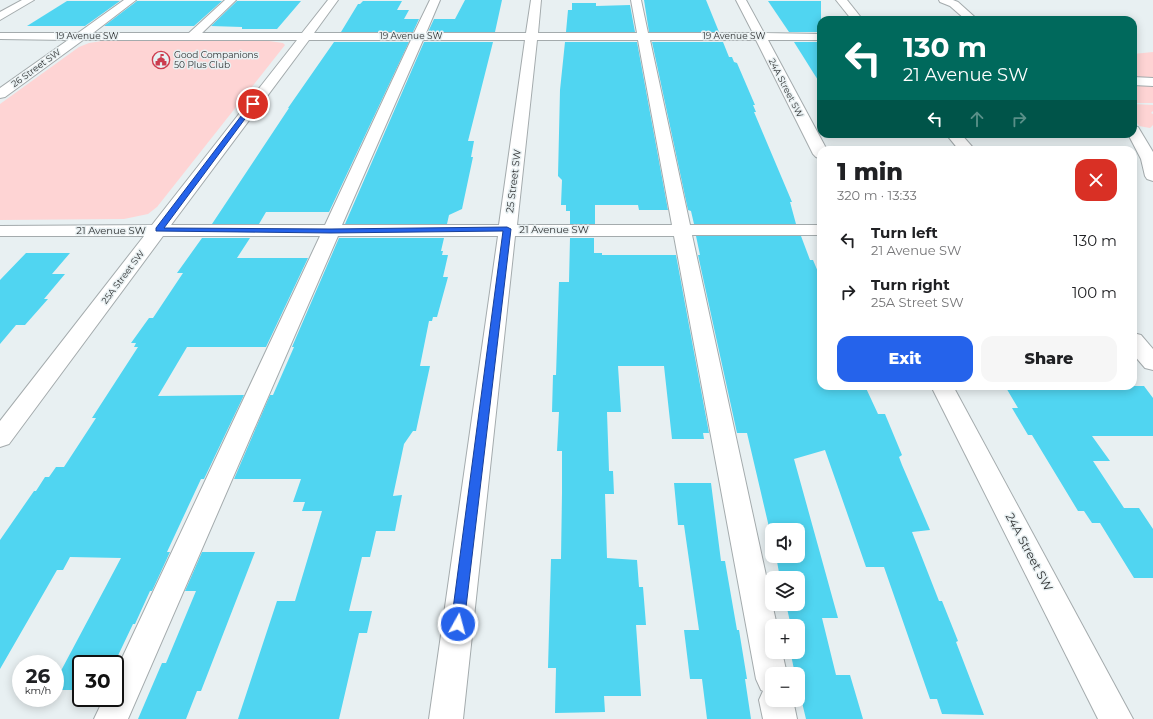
<!DOCTYPE html>
<meta charset="utf-8">
<style>
:root{--surface:#fff;--page:#f6f6f6;--text:#202124;--muted:#757577;--accent:#2563eb}
body{margin:0;font-family:Montserrat,sans-serif;background:var(--page);color:var(--text);height:100vh;display:flex;flex-direction:column;font-size:15px;white-space:nowrap}
*{box-sizing:border-box;margin:0}
p{font-size:13px;color:var(--muted)}
.icon{flex:none;width:22px;height:22px;fill:none;stroke:currentColor;stroke-width:2;stroke-linecap:round;stroke-linejoin:round}
.map{position:relative;flex:1;overflow:hidden}
.side{position:absolute;left:817px;top:146px;width:320px;height:244px;display:flex;flex-direction:column;background:var(--surface);border-radius:12px;box-shadow:0 2px 10px #0003}
.side>*{flex:none}
.guide{position:absolute;left:817px;top:16px;width:320px;height:122px;border-radius:12px;box-shadow:0 2px 10px #0003;background:#00695c;color:#fff;overflow:hidden}
.buttons{position:absolute;left:765px;top:523px;display:grid;gap:8px}
.buttons a{display:grid;place-items:center;width:40px;height:40px;border-radius:8px;background:var(--surface);box-shadow:0 2px 10px #0003;font-size:20px}
.speed{position:absolute;left:12px;top:655px;display:flex;gap:8px;font-size:20px;font-weight:700;text-align:center}
.speed>*{display:grid;place-content:center;width:52px;height:52px;border-radius:50%;background:var(--surface);box-shadow:0 2px 10px #0003;line-height:1}
.speed small{font-size:10px;font-weight:400}
.speed .limit{border:2px solid #111;border-radius:6px;background:#fff;color:#111}
.pin{position:absolute;display:grid;place-items:center;width:34px;height:34px;color:#fff;margin:-17px;border:2px solid #fff;border-radius:50%;box-shadow:0 1px 4px #0007}
.me{position:absolute;width:44px;margin:-22px;rotate:7deg;stroke-linejoin:round;filter:drop-shadow(0 0 3px #0008)}
.turn{display:flex;align-items:center;gap:14px;height:84px;padding:0 20px;font-size:18px}
.turn .icon{width:52px;height:52px;stroke-width:2.5}
.turn b{display:block;font-size:28px;line-height:34px}
.lanes{display:flex;align-items:center;height:38px;padding:0 20px;background:#0003;justify-content:center;gap:20px;direction:ltr}
.lanes .off{opacity:.35}
.round{display:grid;place-items:center;flex:none;width:42px;height:42px;border-radius:12px;background:var(--page)}
.head{display:flex;align-items:center;justify-content:space-between;height:68px;padding:0 20px}
h1{font-size:24px;font-weight:800;line-height:30px}
.button{display:flex;gap:8px;margin-top:auto;padding:8px 20px}
.button a{flex:1;height:46px;border-radius:12px;background:var(--accent);color:#fff;font-size:16px;font-weight:800;line-height:46px;text-align:center}
.button a+a{background:var(--page);color:var(--text)}
ul{padding:0;list-style:none}
li{display:flex;align-items:center;gap:12px;height:52px;padding:0 20px}
li div{flex:1}
li b{display:block;font-size:15px}
li em{font-style:normal}
.map>svg:first-child{display:block}
.green{fill:#fed4d4}
.building{fill:#50d5f1}
.lines{fill:none;stroke-linecap:round;stroke-linejoin:round}
.minor-casing{stroke:#a4abad;stroke-width:2}
.highway-casing{stroke:#a4abad;stroke-width:2}
.minor{fill:#fff;fill-rule:evenodd}
.highway{fill:#fff;fill-rule:evenodd}
.route{fill:#2563eb;stroke:#184099}
.labels{text-anchor:middle;stroke-width:3;stroke-linejoin:round;paint-order:stroke}
.far-street-label{font-size:9px;fill:#313334;stroke:#e8f0f2}
.far-poi-label{font-size:9px;fill:#313334;stroke:#e8f0f2;text-anchor:start}
.street-label{font-size:10px;fill:#313334;stroke:#e8f0f2}
.near-street-label{font-size:12px;fill:#313334;stroke:#e8f0f2}
</style>
<div class="map">
<svg width="1153" height="719" viewBox="0 0 1153 719">
<rect width="100%" height="100%" fill="#e8f0f2"/>
<g class="green">
<path d="M102 41H269L283 43 285 45 157 207 148 214 124 219 0 220V104L79 47 89 43Z"/>
<path d="M1153 52V79L1133 78V54Z"/>
<path d="M1133 84 1153 85V103H1133Z"/>
<path d="M1133 104 1153 105V111L1151 113 1153 114V125L1150 128 1139 126 1133 117Z"/>
</g>
<g class="building">
<path d="M465 0H502L495 32H428L434 19H455Z"/>
<path d="M644 0H706L719 32H649Z"/>
<path d="M67 1H120L85 26H27Z"/>
<path d="M137 1H222L194 26H104Z"/>
<path d="M237 1H301L277 29H242V27L211 26Z"/>
<path d="M363 1H402L397 10H409L404 19H419L413 32H341L358 4H360Z"/>
<path d="M768 1H821V32H789Z"/>
<path d="M572 3H596V6L630 5 635 32H566L568 10H572Z"/>
<path d="M334 42H409L329 212H266L259 224H212L289 108H288Z"/>
<path d="M424 42H493L468 141H474L471 157H473L462 209 449 215 447 224H345Z"/>
<path d="M565 42H637L668 210H639L638 205H595V224H570V211H566V205H561L562 180 558 176 560 90Z"/>
<path d="M652 42H723L729 57H732L734 62 737 63 755 105H753L756 112H754L792 202H790L796 224H694L691 211 688 210Z"/>
<path d="M794 42H821V85Z"/>
<path d="M696 236H801L810 260H813L821 279V386H865L878 414H885L902 455 899 457 902 465 930 530 912 532 939 601H942L958 641 956 642 984 715 942 714 937 699H930L884 567H866L825 450 794 459 838 618H822L836 675H850L863 719H806L798 686V674H795L791 655H797L798 626H791L786 604H798V578H780L776 556H798V530H772V540L747 433H737L698 255H700Z"/>
<path d="M202 238H250L237 258H308L266 347H187L158 396 244 395 204 479H201L167 552H170L152 591H150L135 624H133L114 664H81V690H55V682L121 558 70 557 63 570H57L0 669V540L34 491H36L45 477H49L56 467H64L96 418H92L138 347H134L136 343H131L149 318H153L183 273H177Z"/>
<path d="M339 238H444L441 251H443L442 255H448L443 277H448L437 317H433L432 321H429L420 366H430L425 389 416 431H413L404 444 393 496 402 495 395 531H376L370 557H362L349 611H372L367 633H359L339 719H238L277 601H295L322 511H302L305 502H293L301 479H234L270 395H273L294 347H292Z"/>
<path d="M570 238H594V253H602V255H676L709 433H703L704 439H672L664 366H618L621 412H607L609 471H613L614 494H605L607 558 637 560 639 587H643L646 625H636L641 696H604L605 712 555 713 556 668H548L551 559H561L562 493V451H557L559 412H552L553 375H556L559 282H569Z"/>
<path d="M26 253H70L52 274H65L44 299H48L25 325H16L0 344V280Z"/>
<path d="M1005 386H1144L1153 398V436H1092L1110 461H1093L1124 508H1139L1153 529V578H1134L1100 523H1092L1084 511H1078L1032 435H1028L1012 408H1018Z"/>
<path d="M674 483H711L721 561H725L737 630H739L747 679H745L751 719H707L702 679H690L684 630H699L684 525H678Z"/>
<path d="M202 552H255L201 691H197L186 719H138L162 663H166L196 591H185Z"/>
</g>
<g class="lines">
<defs>
<g id="minor">
<path d="M22 0H34L0 20V12Z"/>
<path d="M124 0H136L93 33H189L225 0H236L202 33H302L328 0H338L314 33H414L430 0H440L426 33H526L531 0H541L538 33H637L631 0H641L648 33H753L736 0H746L764 33 821 34V40H768L827 150H821V159L816 157 813 154 756 40H650L690 225H821V235H692L777 626H772V652H782L787 674H772V700H793L797 719H763L759 700 763 691 761 690 756 679 674 236H515L463 719H429L498 236H338L128 719H94L104 698H115V673L320 236H163L9 444 0 447V421L144 236H0V226L152 225 297 40H83L5 97 0 98V88L68 40 0 39V33H78ZM309 40H411L325 225H171ZM423 40H525L499 225H342ZM537 40H638L672 225H517Z"/>
<path d="M836 0H847L863 20H852Z"/>
<path d="M939 0H953L958 2 978 20H966L950 6 940 2Z"/>
<path d="M946 134H961L975 150H959Z"/>
<path d="M1133 333 1141 335 1153 349V370L1145 368 1133 354Z"/>
<path d="M931 386H953L1133 719H1098Z"/>
</g>
<g id="highway">
<path d="M1133 77 1153 78V86L1133 85Z"/>
<path d="M1133 126 1138 127 1153 152V181L1147 179 1145 176 1141 159 1128 134H1133Z"/>
</g>
</defs>
<use href="#minor" class="minor-casing"/>
<use href="#highway" class="highway-casing"/>
<use href="#minor" class="minor"/>
<use href="#highway" class="highway"/>
</g>
<path class="route" d="M251 103 256 104 164 228 331 229 507 227 511 229 464 624 462 628 458 630 453 628 451 624 503 231 331 233 156 231V228Z"/>
<defs>
<symbol id="civic-ring" viewBox="-11 -11 22 22"><circle r="9.5" fill="#e8f0f2" stroke="#cc3c4e" stroke-width="1.5"/><path d="M-.6-6.5H3V-4.5H.6V-3L4-1V1h2V6H-6V1h2V-1L-.6-3ZM-1.2 2.5V6h2.4V2.5Z" fill="#cc3c4e"/></symbol>
</defs>
<g fill-rule="evenodd">
<use href="#civic-ring" x="151" y="50" width="20" height="20"/>
</g>
<g class="labels">
<g class="far-street-label">
<text x="87" y="39">19 Avenue SW</text>
<text x="411" y="39">19 Avenue SW</text>
<text x="734" y="39">19 Avenue SW</text>
<text transform="translate(36 68) rotate(-36)" y="3">26 Street SW</text>
<text transform="translate(786 88) rotate(63)" y="3">24A Street SW</text>
<text transform="translate(123 277) rotate(-53)" y="3">25A Street SW</text>
</g>
<g class="far-poi-label">
<text x="174" y="58">Good Companions<tspan x="174" dy="10">50 Plus Club</tspan></text>
</g>
<g class="street-label">
<text transform="translate(513 181) rotate(-83)" y="4">25 Street SW</text>
<text x="554" y="233">21 Avenue SW</text>
<text x="111" y="234">21 Avenue SW</text>
</g>
<g class="near-street-label">
<text transform="translate(1029 552) rotate(62)" y="4">24A Street SW</text>
</g>
</g>
</svg>
<div class="buttons">
<a><svg class="icon" aria-label="sound" viewBox="0 0 24 24"><path d="M4 9h4l5-4v14l-5-4H4zM17 9q2 3 0 6"/></svg></a>
<a><svg class="icon" aria-label="layers" viewBox="0 0 24 24"><path d="M12 4l9 5-9 5-9-5zM3 14l9 5 9-5"/></svg></a>
<a>+</a>
<a>−</a>
</div>
<div class="speed"><div>26<small>km/h</small></div><div class="limit">30</div></div>
<div class="pin" style="left:253px;top:104px;background:#d93025"><svg class="icon" aria-label="arrive" viewBox="0 0 24 24"><path d="M6 21V4h12l-3 4 3 4H6"/></svg></div>
<svg class="me" style="left:458px;top:624px" viewBox="-20 -20 40 40"><circle r="17" fill="#2563eb" stroke="#fff" stroke-width="3"/><path d="M0-11L8 9 0 5-8 9z" fill="#fff"/></svg>
<div class="guide">
<div class="turn"><svg class="icon" aria-label="left" viewBox="0 0 24 24"><path d="M17 20v-9H6M10 6l-5 5 5 5"/></svg><div><b>130 m</b>21 Avenue SW</div></div>
<div class="lanes"><svg class="icon" aria-label="left" viewBox="0 0 24 24"><path d="M17 20v-9H6M10 6l-5 5 5 5"/></svg><svg class="icon off" aria-label="ahead" viewBox="0 0 24 24"><path d="M12 20V5M6 11l6-6 6 6"/></svg><svg class="icon off" aria-label="right" viewBox="0 0 24 24"><path d="M7 20v-9h11M14 6l5 5-5 5"/></svg></div>
</div>
<section class="side">
<div class="head"><div><h1>1 min</h1><p>320 m · 13:33</p></div><a class="round" style="background:#d93025;color:#fff"><svg class="icon" aria-label="close" viewBox="0 0 24 24"><path d="M6 6l12 12M18 6L6 18"/></svg></a></div>
<ul>
<li><svg class="icon" aria-label="left" viewBox="0 0 24 24"><path d="M17 20v-9H6M10 6l-5 5 5 5"/></svg><div><b>Turn left</b><p>21 Avenue SW</p></div><em>130 m</em></li>
<li><svg class="icon" aria-label="right" viewBox="0 0 24 24"><path d="M7 20v-9h11M14 6l5 5-5 5"/></svg><div><b>Turn right</b><p>25A Street SW</p></div><em>100 m</em></li>
</ul>
<div class="button"><a>Exit</a><a>Share</a></div>
</section>
</div>
